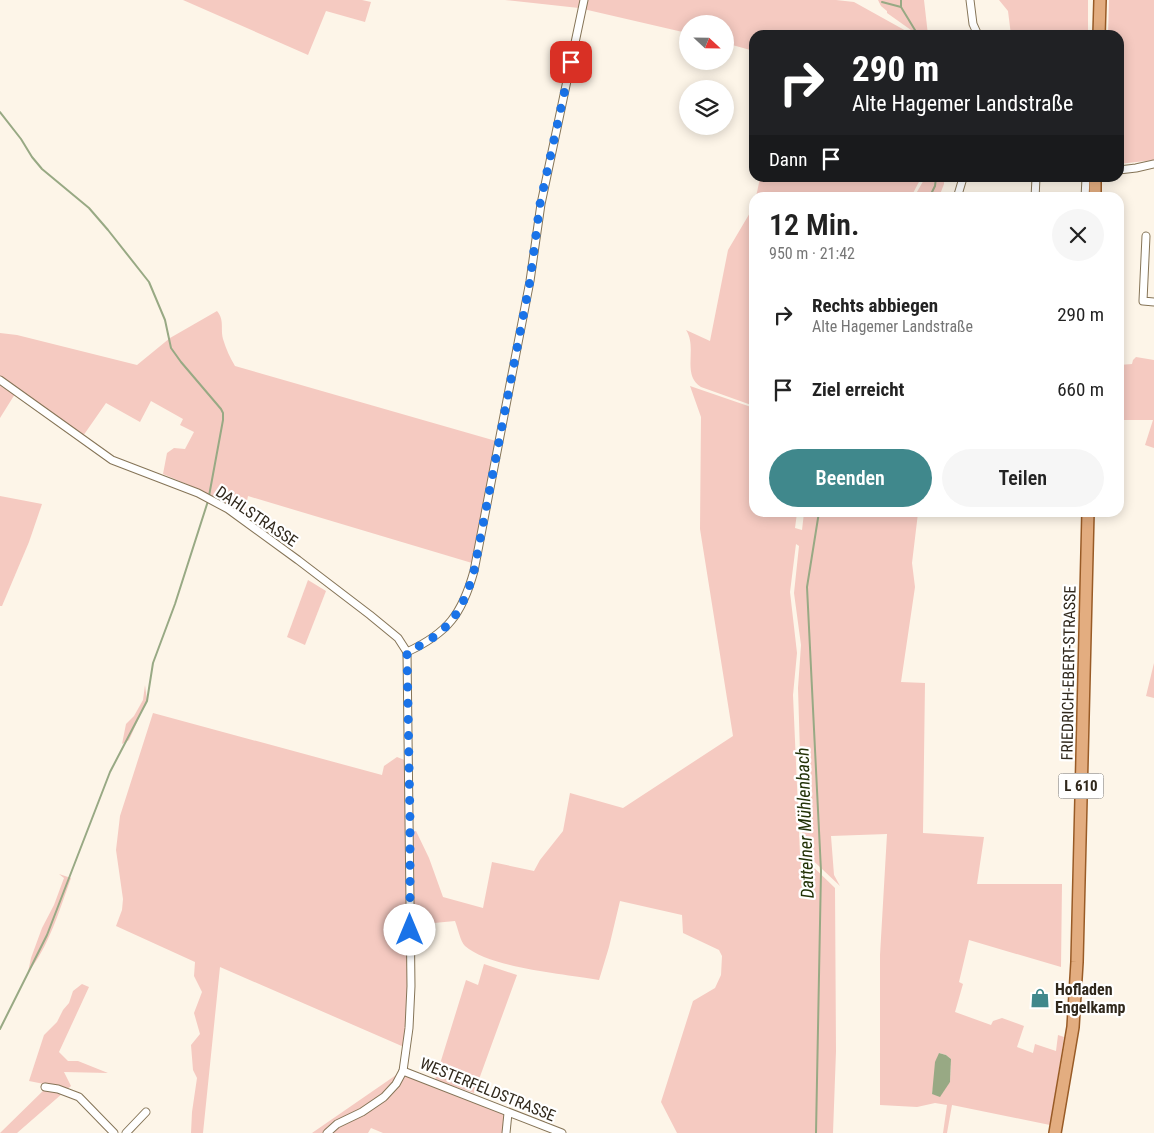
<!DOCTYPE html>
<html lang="de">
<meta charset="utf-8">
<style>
:root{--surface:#fff;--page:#f6f6f6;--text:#222;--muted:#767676;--accent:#40888c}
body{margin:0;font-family:"Roboto Condensed",sans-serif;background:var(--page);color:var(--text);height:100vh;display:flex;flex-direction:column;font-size:19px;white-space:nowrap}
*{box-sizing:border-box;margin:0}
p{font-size:16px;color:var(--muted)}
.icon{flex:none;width:28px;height:28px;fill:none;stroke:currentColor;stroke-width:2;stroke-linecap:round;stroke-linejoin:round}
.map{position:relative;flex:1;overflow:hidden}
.panel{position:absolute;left:749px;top:192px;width:375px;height:325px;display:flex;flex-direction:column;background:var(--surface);border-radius:15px;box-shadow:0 2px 12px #0003}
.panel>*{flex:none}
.guide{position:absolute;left:749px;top:30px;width:375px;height:152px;border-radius:15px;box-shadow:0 2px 12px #0003;background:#202124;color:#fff;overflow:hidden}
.needle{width:32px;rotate:112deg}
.fabs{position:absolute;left:679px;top:15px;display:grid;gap:10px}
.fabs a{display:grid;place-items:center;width:55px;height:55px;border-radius:50%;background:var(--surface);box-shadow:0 2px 12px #0003;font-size:25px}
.pin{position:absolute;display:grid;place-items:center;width:42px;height:42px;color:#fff;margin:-21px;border-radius:10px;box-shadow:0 2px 8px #0006}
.me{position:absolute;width:55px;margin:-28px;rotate:0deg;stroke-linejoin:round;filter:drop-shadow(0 0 4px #0008)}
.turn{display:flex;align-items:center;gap:18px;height:105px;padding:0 20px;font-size:22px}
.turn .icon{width:65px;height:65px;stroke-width:2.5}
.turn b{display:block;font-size:35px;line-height:42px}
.then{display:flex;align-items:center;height:48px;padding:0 20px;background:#0003;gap:10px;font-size:19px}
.round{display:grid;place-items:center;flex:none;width:52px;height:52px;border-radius:26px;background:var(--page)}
.headline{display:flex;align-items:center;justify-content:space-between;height:85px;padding:0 20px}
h1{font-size:30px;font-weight:600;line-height:38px}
.cta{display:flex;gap:10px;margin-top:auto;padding:10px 20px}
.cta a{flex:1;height:58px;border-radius:30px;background:var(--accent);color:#fff;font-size:20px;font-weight:600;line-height:58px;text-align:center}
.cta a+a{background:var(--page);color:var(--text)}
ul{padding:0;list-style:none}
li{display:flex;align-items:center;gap:15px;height:75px;padding:0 20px}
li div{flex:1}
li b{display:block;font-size:19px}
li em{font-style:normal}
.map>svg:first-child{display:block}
.green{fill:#f5cac1;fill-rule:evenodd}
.water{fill:#98a984}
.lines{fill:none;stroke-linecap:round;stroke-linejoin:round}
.stream{stroke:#98a984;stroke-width:2}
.street-casing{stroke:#857457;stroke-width:9}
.primary-casing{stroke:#995b26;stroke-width:14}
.street{stroke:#fff;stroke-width:7}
.primary{stroke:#e3ad80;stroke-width:11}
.route{stroke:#1a73e8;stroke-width:9;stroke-dasharray:0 16.2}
.labels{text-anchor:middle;stroke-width:4.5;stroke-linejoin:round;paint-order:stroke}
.shield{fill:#fff;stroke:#6e6860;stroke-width:1}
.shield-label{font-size:15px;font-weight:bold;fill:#30281c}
.street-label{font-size:16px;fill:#30281c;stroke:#fff}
.poi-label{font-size:16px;font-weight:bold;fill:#30281c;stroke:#fff;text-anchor:start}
.water-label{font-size:18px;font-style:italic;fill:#213106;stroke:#fff}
</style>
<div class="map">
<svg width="1154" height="1133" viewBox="0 0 1154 1133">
<rect width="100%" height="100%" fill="#fdf5e8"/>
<g class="green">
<path d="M183 0H362L371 2 365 22 326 11 308 55Z"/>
<path d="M505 0H836L854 2 908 32V35H754V51L725 43V24H688L687 33 579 8Z"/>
<path d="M878 0H924L928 35H914L911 30 887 13V11L881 6Z"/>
<path d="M999 0H1088V35H1011L1008 11Z"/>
<path d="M1109 0H1154V160L1119 164V35H1108Z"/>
<path d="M760 178H921L911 197H756Z"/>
<path d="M925 178H944V184L939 197H914Z"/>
<path d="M754 206V406L701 387C681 375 698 348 686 330L710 341 728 250Z"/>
<path d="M217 311C225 321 220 328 223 339 226 349 230 358 235 366L496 441 472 563 248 496 244 515 196 488 163 474 167 453 174 448 185 449 194 432 180 425 183 419 151 401 140 422 106 403 83 436 0 376V333L17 335 137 365 170 338Z"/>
<path d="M1136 357 1154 360V448L1145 445 1153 420H1119V365L1132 364 1133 360Z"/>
<path d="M0 383 15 394 0 418Z"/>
<path d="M690 386 754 408V512L797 513 795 528 802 530 804 513H918L912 563 915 587 901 682 925 683 923 833 984 837 977 884H1062L1061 967 969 940 959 982 963 984 955 1012 991 1025 993 1021 1002 1018 1024 1026 1017 1047 1033 1053 1035 1044 1056 1051 1058 1035 1064 1037 1050 1125 952 1105 947 1133H943L947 1105 935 1103 917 1107 880 1105V955L887 834 831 836 834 875 840 886 803 851 798 688 801 645 794 593 799 546 796 544 790 592 797 653 793 695 800 854 835 888 836 1051 833 1133H677L661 1102 693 1001 715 988 721 975 722 956 719 950 683 933 682 915 620 901 609 947 599 980C564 974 490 968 465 946 460 941 458 928 455 921L413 925 412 832 416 831 429 858 443 897 483 908 492 862 534 871 540 860 563 831 570 793 623 808 733 736 700 529 701 417ZM939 1053 946 1055 951 1059 950 1082 932 1094Z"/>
<path d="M0 496 42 504 29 542 2 606H0Z"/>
<path d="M308 580 326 591 305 645 287 637Z"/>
<path d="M1154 663V698L1146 696Z"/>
<path d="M145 685 147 700 129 740 122 744 126 724 134 716 143 700Z"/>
<path d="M153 713 382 775 384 766 397 757 407 761C404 787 406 812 406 837 407 907 411 978 404 1047L220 967 203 1133H191L192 1112 197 1078 193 1070 191 1045 200 1034 194 1013 202 992 194 976 195 962 116 926 122 910 123 899 116 850 120 816Z"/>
<path d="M59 874 71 878C61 906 48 949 28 972L31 958 42 928 54 905 64 878Z"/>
<path d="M484 964 517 975 474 1093 435 1080 466 980 478 985Z"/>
<path d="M82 984 89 987 59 1052 68 1061H78L108 1073 64 1072 71 1086 17 1133H0L49 1085 29 1081 44 1035 57 1022 63 1010 69 1003 73 991Z"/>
<path d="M399 1073 505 1114 504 1133H383L371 1128 368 1133H312Z"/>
</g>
<path class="water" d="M939 1053 946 1055 951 1059 950 1082 940 1097 932 1094 935 1062Z"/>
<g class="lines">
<g class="stream">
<path d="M901 0V7L918 35"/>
<path d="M882 2 901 7"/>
<path d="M0 112 21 139 32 157 42 169 89 208 108 230 149 282 165 320 171 348 181 362 221 409 223 413V420L209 496"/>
<path d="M929 198 935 186 936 178"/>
<path d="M0 1029 47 935 110 772 147 701 153 663 175 604 208 501"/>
<path d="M816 1133 821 871 807 587 819 512"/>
</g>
<defs>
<g id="street">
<path d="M970 0 973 24 978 35"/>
<path d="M1119 170 1136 168 1154 164"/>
<path d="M957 198 963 178"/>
<path d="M1035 198 1036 178"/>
<path d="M1085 198 1086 178"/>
<path d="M1146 236 1143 301 1154 302"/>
<path d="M0 380 112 460 198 493 228 509 298 560 370 615 398 638 407 652"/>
<path d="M407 652C448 633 462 614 474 571L530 281 541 204 584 0"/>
<path d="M403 1071 562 1133"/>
<path d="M45 1087 58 1089 79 1097 114 1133"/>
<path d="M126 1133 146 1112"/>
<path d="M327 1133 337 1124 362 1112 384 1097 396 1084 403 1071 409 1028 411 986 407 652"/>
<path d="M506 1133 508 1113"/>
</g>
<g id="primary">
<path d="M1099 35 1100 0"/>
<path d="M1095 198V178"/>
<path d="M1055 1133 1073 1027 1077 962 1088 512"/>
</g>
</defs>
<use href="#street" class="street-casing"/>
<use href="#primary" class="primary-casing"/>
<use href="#street" class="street"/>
<use href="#primary" class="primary"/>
</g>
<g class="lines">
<path class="route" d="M410 930V820L407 652C448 633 462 614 474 571L530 281 540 204 571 62"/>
</g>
<defs>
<symbol id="shop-bare" viewBox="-9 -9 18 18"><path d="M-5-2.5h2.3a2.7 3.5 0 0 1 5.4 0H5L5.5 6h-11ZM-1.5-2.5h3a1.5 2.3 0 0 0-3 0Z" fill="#40888c" stroke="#fff" stroke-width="2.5" paint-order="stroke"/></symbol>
</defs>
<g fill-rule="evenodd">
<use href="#shop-bare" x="1026" y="984" width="28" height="28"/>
</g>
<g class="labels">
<rect class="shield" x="1058.5" y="773.5" width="45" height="25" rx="4"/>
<g class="shield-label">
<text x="1081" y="791">L 610</text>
</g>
<g class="street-label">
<text transform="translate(257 516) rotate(34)" y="6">DAHLSTRASSE</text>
<text transform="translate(1068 673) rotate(-89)" y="6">FRIEDRICH-EBERT-STRASSE</text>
<text transform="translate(488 1089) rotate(22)" y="6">WESTERFELDSTRASSE</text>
</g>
<g class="poi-label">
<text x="1055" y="995">Hofladen<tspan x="1055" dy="18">Engelkamp</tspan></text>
</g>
<g class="water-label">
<text transform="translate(805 823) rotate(-92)" y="6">Dattelner Mühlenbach</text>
</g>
</g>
</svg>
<div class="fabs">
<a><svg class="needle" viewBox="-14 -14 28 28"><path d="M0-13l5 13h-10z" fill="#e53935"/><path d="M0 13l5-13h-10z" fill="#767676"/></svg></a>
<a><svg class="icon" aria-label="layers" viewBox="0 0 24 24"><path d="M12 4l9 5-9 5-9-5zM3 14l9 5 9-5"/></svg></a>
</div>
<div class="pin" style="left:571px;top:62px;background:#d93025"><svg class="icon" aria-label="arrive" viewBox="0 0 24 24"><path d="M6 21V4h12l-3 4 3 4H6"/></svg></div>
<svg class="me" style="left:410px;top:930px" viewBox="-20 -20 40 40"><circle r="19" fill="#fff"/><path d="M0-13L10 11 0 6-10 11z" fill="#1a73e8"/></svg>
<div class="guide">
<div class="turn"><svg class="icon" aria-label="right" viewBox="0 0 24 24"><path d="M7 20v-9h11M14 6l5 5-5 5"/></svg><div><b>290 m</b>Alte Hagemer Landstraße</div></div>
<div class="then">Dann<svg class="icon" aria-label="arrive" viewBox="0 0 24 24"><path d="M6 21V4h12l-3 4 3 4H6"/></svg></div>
</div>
<section class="panel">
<div class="headline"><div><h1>12 Min.</h1><p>950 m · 21:42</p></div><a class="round"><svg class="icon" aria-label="close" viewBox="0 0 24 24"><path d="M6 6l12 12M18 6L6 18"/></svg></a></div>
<ul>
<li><svg class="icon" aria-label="right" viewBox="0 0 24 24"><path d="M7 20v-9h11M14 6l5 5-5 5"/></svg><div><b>Rechts abbiegen</b><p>Alte Hagemer Landstraße</p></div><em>290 m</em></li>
<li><svg class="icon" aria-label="arrive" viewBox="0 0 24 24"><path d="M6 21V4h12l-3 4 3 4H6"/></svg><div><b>Ziel erreicht</b></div><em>660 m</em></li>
</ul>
<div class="cta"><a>Beenden</a><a>Teilen</a></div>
</section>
</div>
